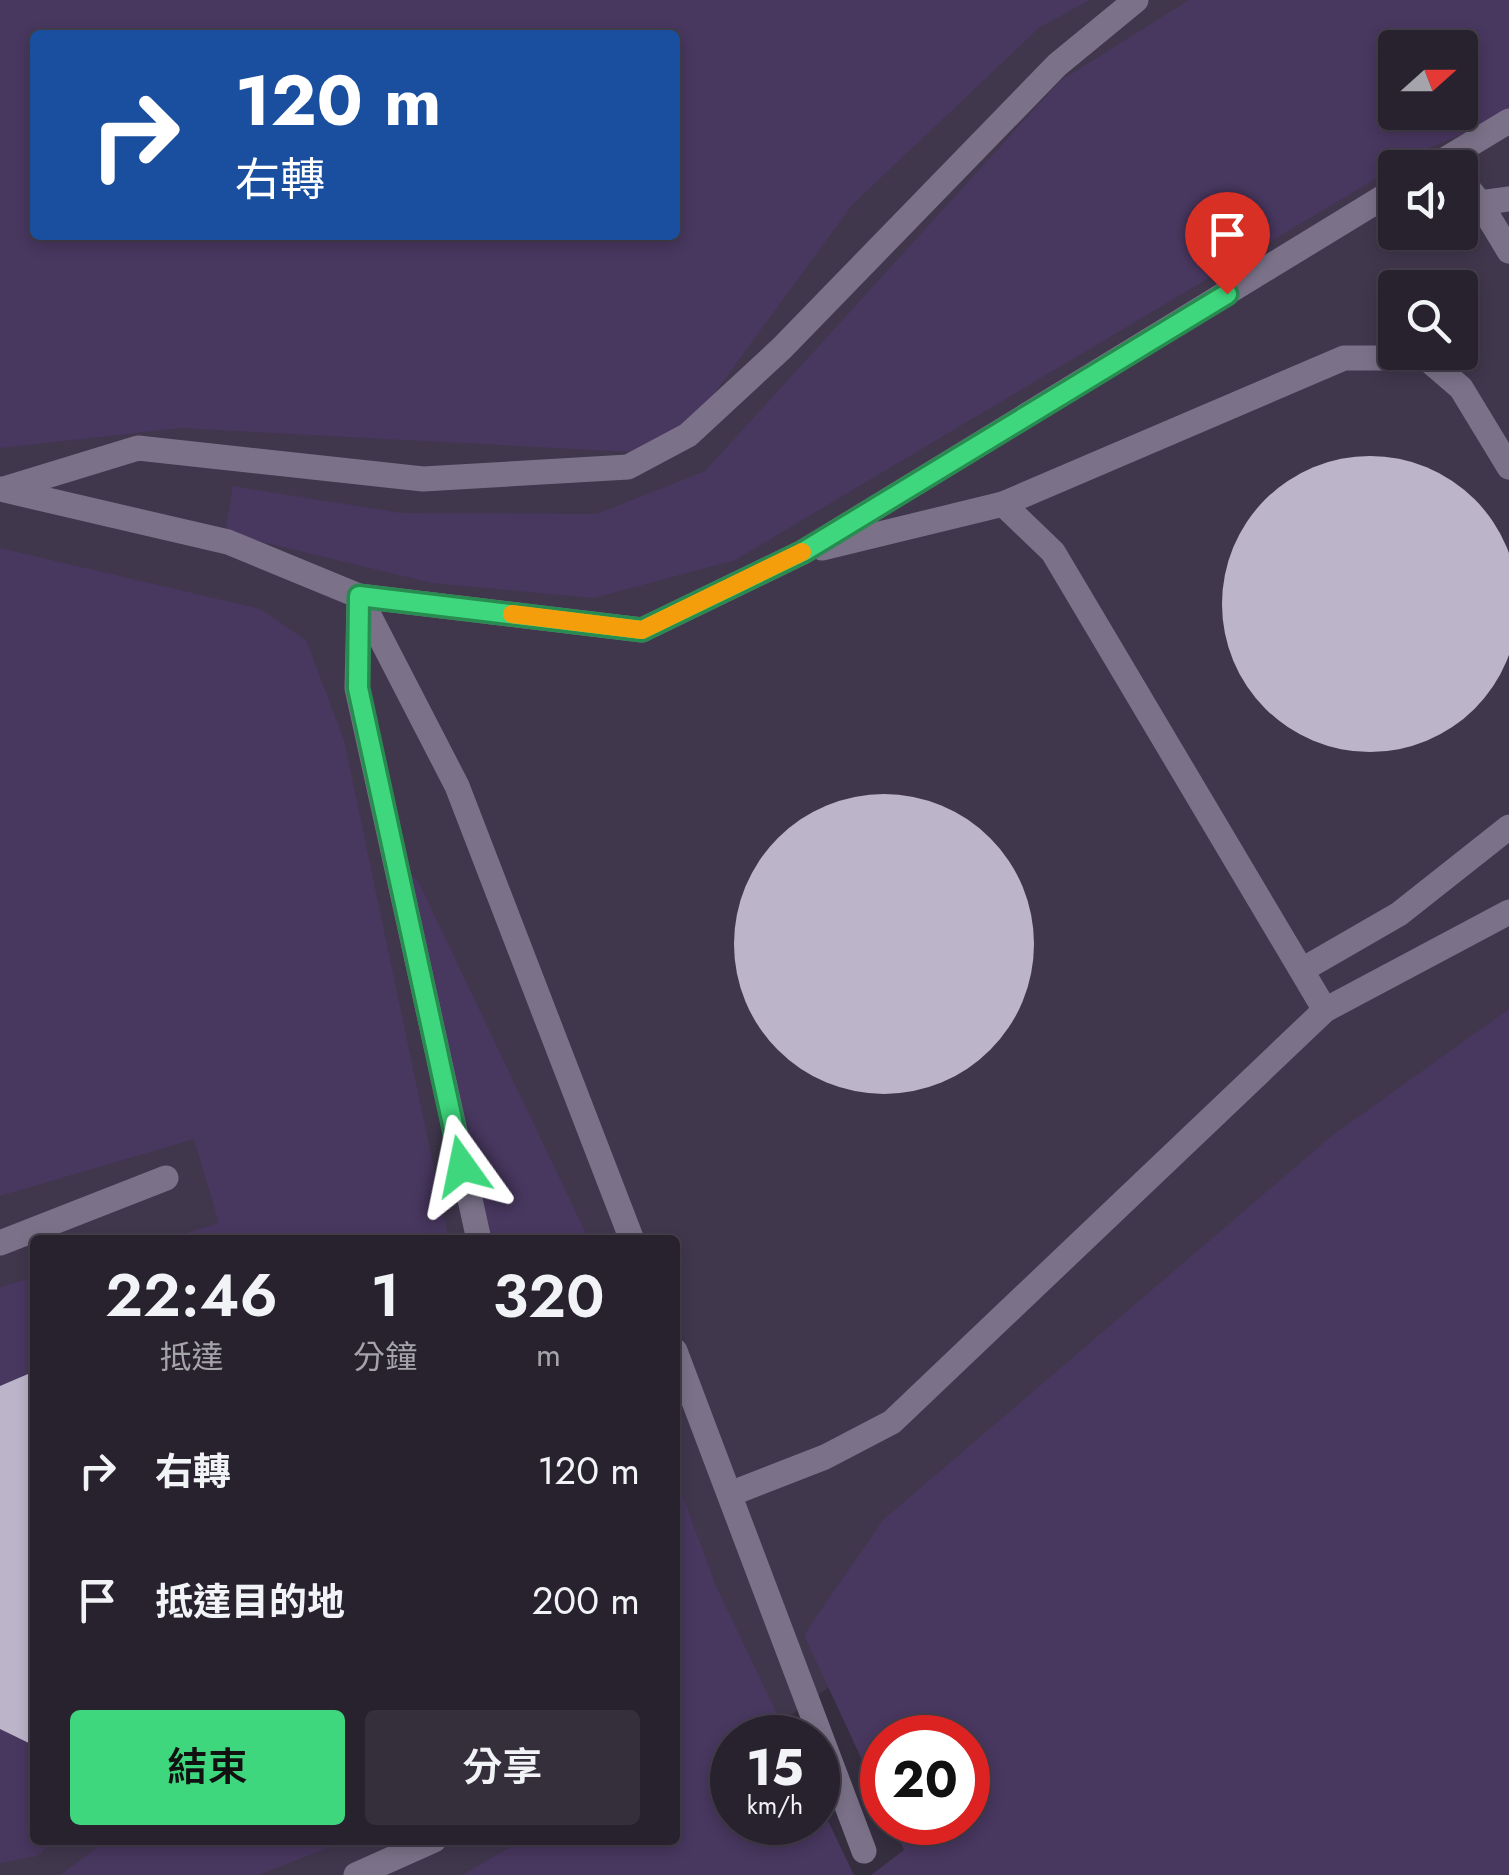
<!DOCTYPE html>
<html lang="zh-TW">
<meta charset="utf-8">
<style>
:root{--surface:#28222f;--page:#342f3b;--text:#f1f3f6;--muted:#a5a4aa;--line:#443f4b;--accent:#3ed77d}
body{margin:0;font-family:Jost,"Noto Sans TC",sans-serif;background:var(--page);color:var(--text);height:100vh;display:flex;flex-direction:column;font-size:38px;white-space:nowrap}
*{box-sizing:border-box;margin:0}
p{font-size:32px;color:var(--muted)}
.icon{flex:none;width:55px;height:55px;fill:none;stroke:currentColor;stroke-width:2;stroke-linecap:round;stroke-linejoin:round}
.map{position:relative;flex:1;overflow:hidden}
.sheet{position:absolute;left:30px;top:1235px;width:650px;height:610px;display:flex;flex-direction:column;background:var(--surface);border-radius:10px;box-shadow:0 5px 15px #0003,0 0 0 2px var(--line)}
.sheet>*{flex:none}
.top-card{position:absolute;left:30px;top:30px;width:650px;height:210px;border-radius:10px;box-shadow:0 5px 15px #0003,0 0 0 2px var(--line);background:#1a4fa0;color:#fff;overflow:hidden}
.needle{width:65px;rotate:69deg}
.controls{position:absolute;left:1378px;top:30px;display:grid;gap:20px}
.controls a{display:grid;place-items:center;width:100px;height:100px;border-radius:10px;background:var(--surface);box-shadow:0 5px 15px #0003,0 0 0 2px var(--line);font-size:50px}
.speed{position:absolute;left:710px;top:1715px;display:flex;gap:20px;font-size:50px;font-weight:700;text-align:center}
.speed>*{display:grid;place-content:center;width:130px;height:130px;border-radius:50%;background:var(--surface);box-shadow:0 5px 15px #0003,0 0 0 2px var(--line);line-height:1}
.speed small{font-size:25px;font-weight:400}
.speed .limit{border:15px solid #d22;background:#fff;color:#111}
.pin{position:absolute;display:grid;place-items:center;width:85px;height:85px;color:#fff;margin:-102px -42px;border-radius:50% 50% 50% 0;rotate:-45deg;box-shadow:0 0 10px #0007}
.pin .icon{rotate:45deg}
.me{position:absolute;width:110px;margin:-55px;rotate:348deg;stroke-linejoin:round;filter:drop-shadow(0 0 8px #0008)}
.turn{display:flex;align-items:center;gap:35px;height:210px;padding:0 40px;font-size:45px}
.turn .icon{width:130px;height:130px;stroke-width:2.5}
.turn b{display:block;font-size:70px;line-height:85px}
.eta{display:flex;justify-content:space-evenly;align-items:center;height:170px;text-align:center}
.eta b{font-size:60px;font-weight:600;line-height:70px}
.primary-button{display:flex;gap:20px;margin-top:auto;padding:20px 40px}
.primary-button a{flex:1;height:115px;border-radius:10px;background:var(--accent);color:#111;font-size:40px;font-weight:600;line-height:115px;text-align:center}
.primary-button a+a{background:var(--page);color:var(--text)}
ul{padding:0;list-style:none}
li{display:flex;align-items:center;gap:30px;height:130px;padding:0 40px}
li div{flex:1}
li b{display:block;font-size:38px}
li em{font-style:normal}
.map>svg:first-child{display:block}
.built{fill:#40374d;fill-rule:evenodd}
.green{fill:#48375f;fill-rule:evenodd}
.building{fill:#bcb5c9}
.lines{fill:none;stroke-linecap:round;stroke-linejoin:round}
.minor{stroke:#7b7289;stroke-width:25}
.route-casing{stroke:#288c51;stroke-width:25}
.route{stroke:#3ed77d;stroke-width:18}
.slow{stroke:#f59e0b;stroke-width:18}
</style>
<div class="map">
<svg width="1509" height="1875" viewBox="0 0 1509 1875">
<rect width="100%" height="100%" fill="#352e3f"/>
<path class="built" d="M379 0H1509V1179L762 1737 732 1738 675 1803V1240H35V1840H625L578 1875H0V34L35 235H675V35ZM1395 48H1460V112H1395ZM1395 168H1460V232H1395ZM1395 288H1460V352H1395Z"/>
<g class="green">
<path d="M0 0H1090L1040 27 852 205 670 454 181 428 0 448ZM35 35H675V235H35Z"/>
<path d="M1189 0H1509V116L1424 150 735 560 594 598 432 583 225 533 233 486 401 513 597 514 705 471 1060 81ZM1395 48H1460V112H1395Z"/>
<path d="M0 548 260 609 306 640 344 740 449 1240H162L219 1223 194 1139 0 1196Z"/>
<path d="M409 873 418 881 589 1240H485Z"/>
<path d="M1509 1009V1875H871L904 1850 892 1823 968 1822V1738H882V1803L804 1635 883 1520 1333 1135Z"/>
<path d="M35 1277V1445L0 1477V1287Z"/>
<path d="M675 1475 715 1584 788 1737 732 1738V1822H818V1800L854 1875H463L522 1840H675Z"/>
<path d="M35 1719V1840H56L37 1856 0 1863V1726Z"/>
<path d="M107 1840H349L258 1875H60Z"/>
</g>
<g class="building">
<circle cx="1370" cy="604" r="148"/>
<circle cx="884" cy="944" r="150"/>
<path d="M35 1371V1746L0 1729V1386Z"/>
</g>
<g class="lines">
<g class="minor">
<path d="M1431 168 1509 121"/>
<path d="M1460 178 1480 203 1509 199"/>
<path d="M1480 203 1509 251"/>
<path d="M0 489 228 542 359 596 642 630 803 552 1395 190"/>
<path d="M4 489 138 448 423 479 628 467 688 435 782 348 1057 65 1136 0"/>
<path d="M1003 504 1344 358H1426L1461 388 1509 467"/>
<path d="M822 548 1003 504 1053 552 1325 1010"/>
<path d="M359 596 457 786 632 1240"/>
<path d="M359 601 357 688 479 1240"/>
<path d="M1302 970 1399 914 1509 827"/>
<path d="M0 1243 166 1178"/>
<path d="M675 1351 864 1851"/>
<path d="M730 1494 825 1457 892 1422 1325 1010 1509 912"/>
<path d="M356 1875 434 1840"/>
</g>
</g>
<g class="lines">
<defs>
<path id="route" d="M462 1166 358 688 359 596 642 630 803 552 1227 294"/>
</defs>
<use href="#route" class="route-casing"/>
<use href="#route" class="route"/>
<path class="slow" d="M512 614 642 630 802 552"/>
</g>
</svg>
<div class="controls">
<a><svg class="needle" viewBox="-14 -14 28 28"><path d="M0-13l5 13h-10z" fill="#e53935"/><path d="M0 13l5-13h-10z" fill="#a5a4aa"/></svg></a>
<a><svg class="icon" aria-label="sound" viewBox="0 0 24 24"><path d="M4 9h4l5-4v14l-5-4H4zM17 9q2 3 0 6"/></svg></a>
<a><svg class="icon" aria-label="search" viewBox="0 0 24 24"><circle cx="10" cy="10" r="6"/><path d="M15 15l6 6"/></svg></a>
</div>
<div class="speed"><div>15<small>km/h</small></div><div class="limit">20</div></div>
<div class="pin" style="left:1227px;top:294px;background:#d93025"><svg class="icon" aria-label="arrive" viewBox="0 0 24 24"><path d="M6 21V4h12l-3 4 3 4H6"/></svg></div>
<svg class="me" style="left:462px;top:1166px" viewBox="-20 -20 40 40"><path d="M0-17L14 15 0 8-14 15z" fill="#3ed77d" stroke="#fff" stroke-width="4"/></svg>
<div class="top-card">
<div class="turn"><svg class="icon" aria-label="right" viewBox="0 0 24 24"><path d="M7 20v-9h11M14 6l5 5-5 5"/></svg><div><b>120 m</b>右轉</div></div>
</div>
<section class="sheet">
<div class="eta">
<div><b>22:46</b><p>抵達</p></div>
<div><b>1</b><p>分鐘</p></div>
<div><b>320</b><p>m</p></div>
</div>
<ul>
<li><svg class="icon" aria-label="right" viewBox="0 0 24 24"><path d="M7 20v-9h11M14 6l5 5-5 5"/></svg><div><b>右轉</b></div><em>120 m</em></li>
<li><svg class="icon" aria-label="arrive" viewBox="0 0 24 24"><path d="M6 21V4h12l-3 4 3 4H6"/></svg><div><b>抵達目的地</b></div><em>200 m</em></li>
</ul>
<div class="primary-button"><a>結束</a><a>分享</a></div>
</section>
</div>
